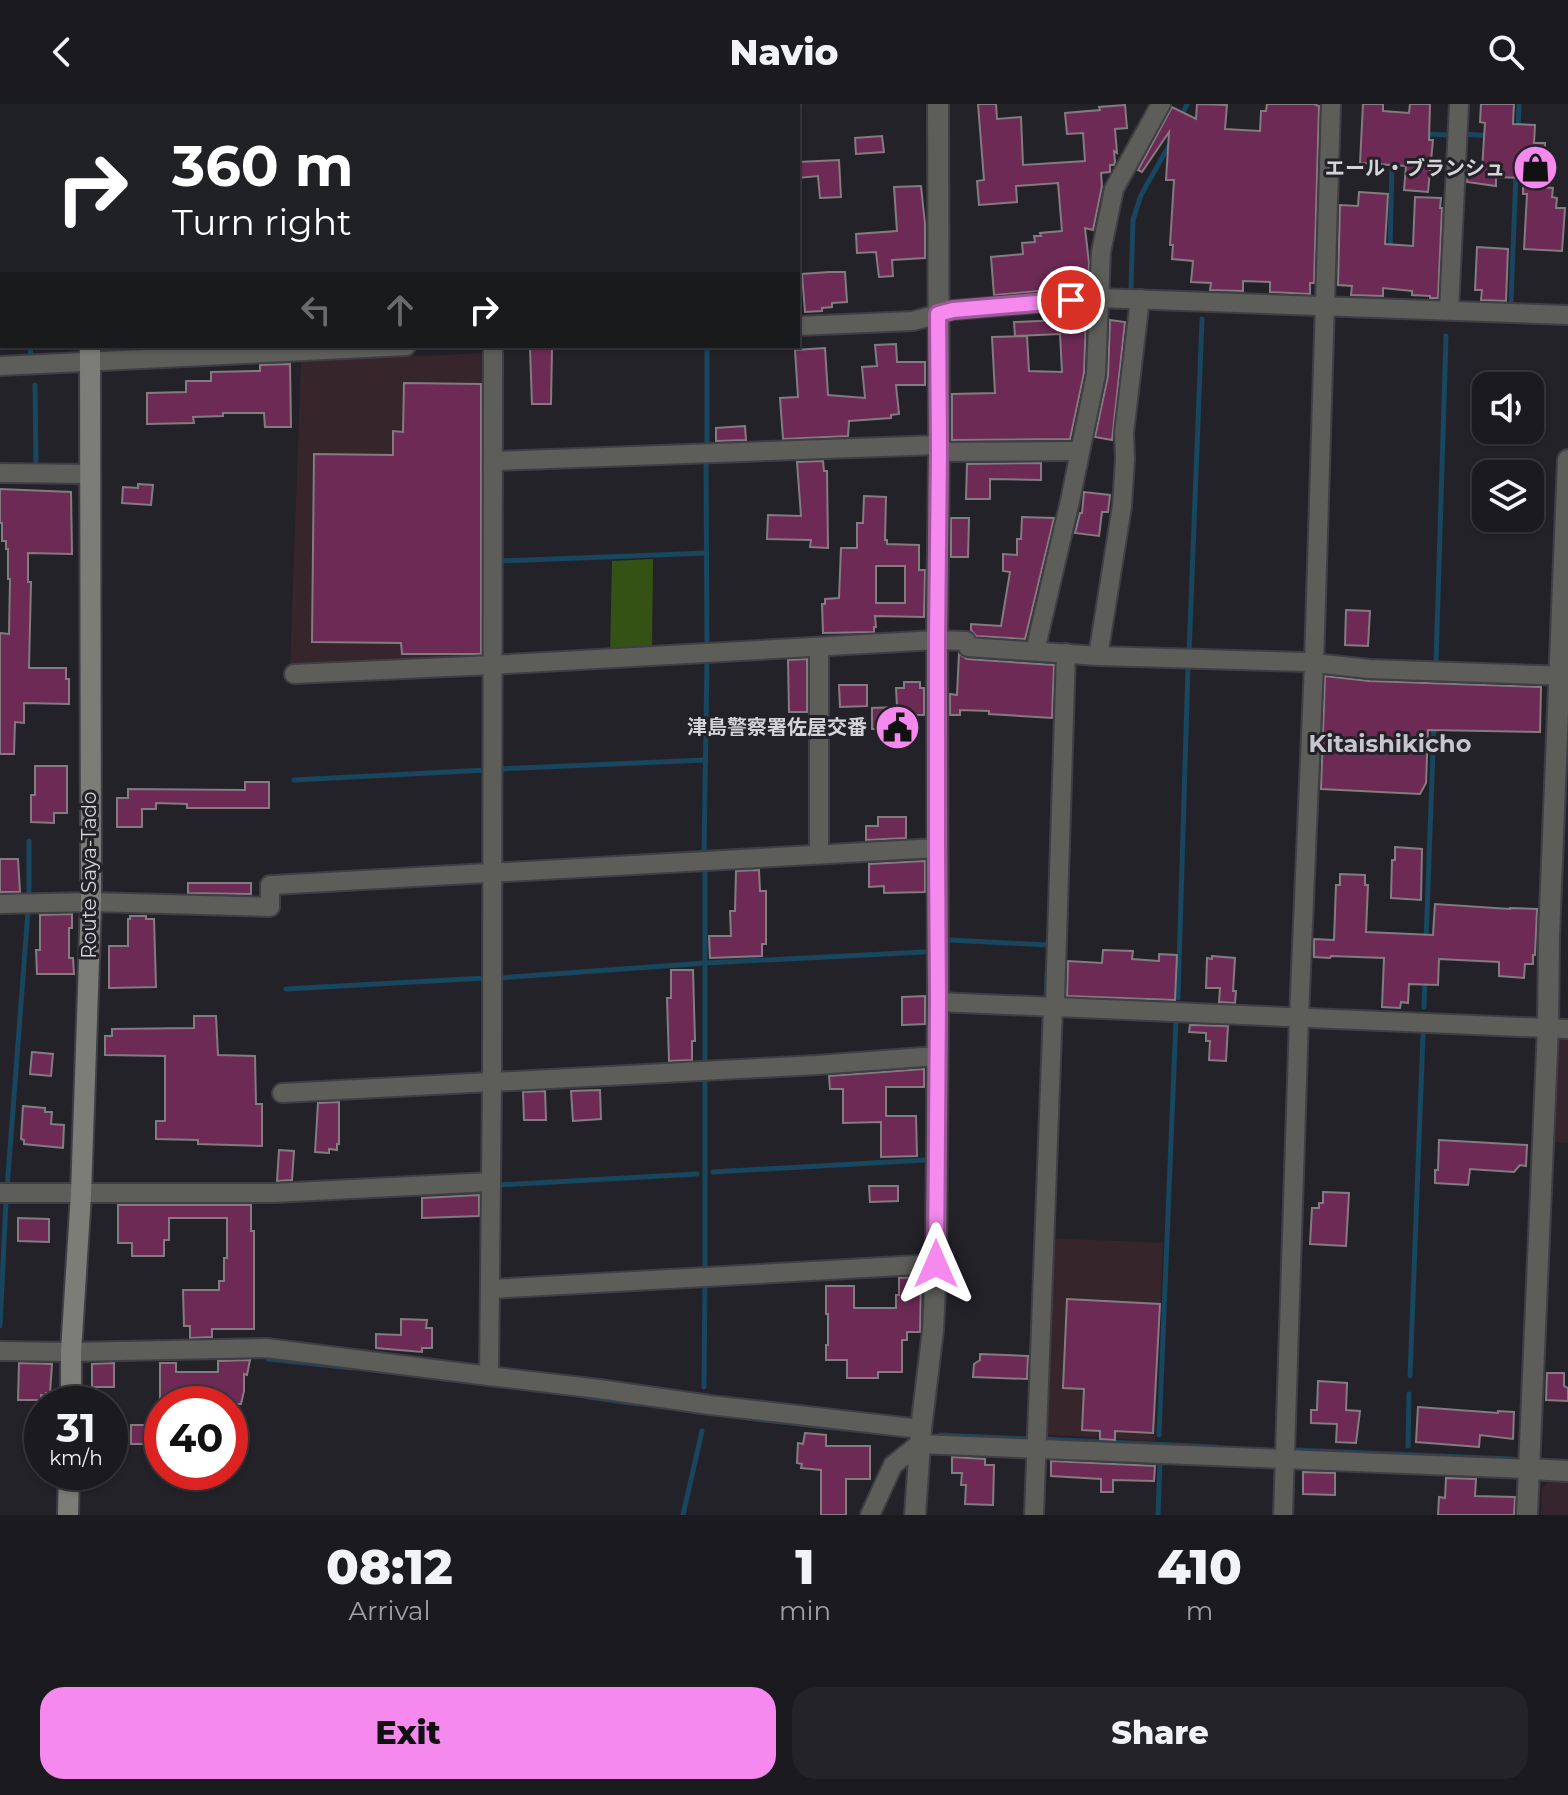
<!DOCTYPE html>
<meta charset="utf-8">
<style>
:root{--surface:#1b1a1f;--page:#242328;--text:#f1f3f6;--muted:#a0a1a4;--line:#39383d;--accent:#f589ee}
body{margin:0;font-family:Montserrat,"Noto Sans JP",sans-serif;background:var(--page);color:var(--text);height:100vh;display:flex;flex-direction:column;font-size:30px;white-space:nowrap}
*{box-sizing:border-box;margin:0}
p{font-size:26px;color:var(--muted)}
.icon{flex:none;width:44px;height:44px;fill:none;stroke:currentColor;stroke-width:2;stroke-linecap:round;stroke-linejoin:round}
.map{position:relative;height:1411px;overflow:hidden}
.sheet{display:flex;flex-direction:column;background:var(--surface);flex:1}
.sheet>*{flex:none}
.guide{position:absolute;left:0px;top:0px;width:800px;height:244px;box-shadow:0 2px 6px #0004,0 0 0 2px var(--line);background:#202124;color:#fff;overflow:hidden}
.tools{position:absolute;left:1472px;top:268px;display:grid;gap:16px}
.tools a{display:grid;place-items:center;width:72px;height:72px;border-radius:16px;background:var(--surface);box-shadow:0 2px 6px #0004,0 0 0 2px var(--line);font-size:40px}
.speed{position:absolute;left:24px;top:1282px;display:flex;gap:16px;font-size:40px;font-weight:700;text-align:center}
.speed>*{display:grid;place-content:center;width:104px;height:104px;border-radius:50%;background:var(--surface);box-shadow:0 2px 6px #0004,0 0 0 2px var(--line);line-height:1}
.speed small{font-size:20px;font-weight:400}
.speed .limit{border:12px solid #d22;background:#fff;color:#111}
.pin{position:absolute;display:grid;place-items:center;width:68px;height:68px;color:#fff;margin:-34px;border:4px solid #fff;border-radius:50%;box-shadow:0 2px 8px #0007}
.me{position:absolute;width:88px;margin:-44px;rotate:0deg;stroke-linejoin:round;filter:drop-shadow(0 0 6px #0008)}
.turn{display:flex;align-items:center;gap:28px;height:168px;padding:0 40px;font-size:36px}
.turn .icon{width:104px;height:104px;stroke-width:2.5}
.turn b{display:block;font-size:56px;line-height:68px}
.lanes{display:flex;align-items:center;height:76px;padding:0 40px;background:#0003;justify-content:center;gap:40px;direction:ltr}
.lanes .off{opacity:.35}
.eta{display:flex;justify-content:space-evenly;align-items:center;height:136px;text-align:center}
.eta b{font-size:48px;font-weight:800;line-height:56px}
.cta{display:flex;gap:16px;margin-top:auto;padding:16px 40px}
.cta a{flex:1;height:92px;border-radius:24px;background:var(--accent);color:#111;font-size:32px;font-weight:800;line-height:92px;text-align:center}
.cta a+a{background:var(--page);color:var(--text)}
header{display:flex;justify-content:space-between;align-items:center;height:104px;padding:0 40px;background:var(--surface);font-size:36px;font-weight:800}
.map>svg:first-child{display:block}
.commercial{fill:#36252d}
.industrial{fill:#37252c}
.green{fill:#345214}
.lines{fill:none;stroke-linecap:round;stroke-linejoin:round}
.stream{stroke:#17465e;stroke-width:5}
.building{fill:#6c2a55;stroke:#837b7f;stroke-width:2;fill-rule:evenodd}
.minor-casing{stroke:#403e45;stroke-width:22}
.tertiary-casing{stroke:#403e45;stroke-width:24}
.secondary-casing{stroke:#403e45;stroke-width:24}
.minor{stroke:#5d5d5a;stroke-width:18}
.tertiary{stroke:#5d5d5a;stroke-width:20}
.secondary{stroke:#7d7d78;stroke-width:20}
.route-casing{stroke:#9f599b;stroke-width:20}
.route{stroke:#f589ee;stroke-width:14}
.labels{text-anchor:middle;stroke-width:6;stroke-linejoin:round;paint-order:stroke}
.poi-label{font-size:20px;font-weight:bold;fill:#d5d4d8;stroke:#242229;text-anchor:end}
.street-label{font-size:20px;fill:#d5d4d8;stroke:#242229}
.quarter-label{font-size:24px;font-weight:bold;fill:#c7c5cd;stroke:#242229}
</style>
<header><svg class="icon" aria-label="back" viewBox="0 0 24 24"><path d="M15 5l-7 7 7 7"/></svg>Navio<svg class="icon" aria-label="search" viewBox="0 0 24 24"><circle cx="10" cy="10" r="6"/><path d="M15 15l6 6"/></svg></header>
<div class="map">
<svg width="1568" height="1411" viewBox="0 0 1568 1411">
<rect width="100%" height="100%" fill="#242229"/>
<g class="commercial">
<path d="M1565 932H1568V1039L1555 1038 1558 937Z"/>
<path d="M1550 1377H1568V1411H1541L1542 1385Z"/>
</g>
<g class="industrial">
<path d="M486 249 485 554 290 565 301 258Z"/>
<path d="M1047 1134 1163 1139 1155 1337 1040 1330Z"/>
</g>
<path class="green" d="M653 455 652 549 610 553 612 457Z"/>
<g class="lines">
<g class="stream">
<path d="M707 2V0"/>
<path d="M1181 14 1187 0"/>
<path d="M1518 27 1519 0"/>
<path d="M1423 30 1450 31"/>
<path d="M1463 30 1490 32"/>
<path d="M1390 147 1392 57"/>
<path d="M1131 184 1133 116 1141 91 1171 38"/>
<path d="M1511 197 1516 69"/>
<path d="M30 242 31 252"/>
<path d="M707 244V345"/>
<path d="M35 281 36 360"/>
<path d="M706 355 707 545"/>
<path d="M500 457 707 449"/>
<path d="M1189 550 1202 215"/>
<path d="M1436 559 1446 232"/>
<path d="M499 665 706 656"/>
<path d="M294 676 487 666"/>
<path d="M29 737V795"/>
<path d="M704 752 707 555"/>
<path d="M950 836 1048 841"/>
<path d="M1426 837 1434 619"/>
<path d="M499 874 706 859 924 848"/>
<path d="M286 885 485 874"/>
<path d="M1178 894 1188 563"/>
<path d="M1046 896 1047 870"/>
<path d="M1424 903 1425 875"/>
<path d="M705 962V763"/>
<path d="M705 972V1168"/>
<path d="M713 1068 925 1056"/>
<path d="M497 1081 697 1070"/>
<path d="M7 1085 28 807"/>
<path d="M0 1222 6 1097"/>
<path d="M268 1255 352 1264"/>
<path d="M1410 1272 1423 931"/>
<path d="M704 1283 705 1178"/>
<path d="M588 1293 638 1300"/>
<path d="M747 1314 844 1325"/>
<path d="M940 1331 1032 1335"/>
<path d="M1159 1331 1176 915"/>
<path d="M1042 1335 1216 1343"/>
<path d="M1408 1342 1409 1290"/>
<path d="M1295 1346 1513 1355"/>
<path d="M683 1411 702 1327"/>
<path d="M1158 1411 1160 1357"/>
</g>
</g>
<g class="building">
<path d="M978 0H996L997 15 1021 13 1023 61 1085 57 1083 29 1067 30 1065 9 1100 6 1099 3 1125 1 1127 24 1115 25 1117 49 1114 47 1115 58 1114 61H1110V68L1101 69 1102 82 1093 126 1085 124 1089 159 1088 183 994 191 991 153 1023 150 1022 139 1035 138 1034 132H1041L1040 129 1062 127 1058 79 1016 82 1017 98 979 101 977 77 984 76Z"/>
<path d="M1197 0 1227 1 1225 25 1260 27 1261 7H1266L1267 0H1314L1319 2 1314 179H1310V190L1270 188V178L1243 177V187L1210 186 1211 179 1191 178 1193 157 1172 155 1173 141H1170L1174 76H1166L1169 28 1142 68 1138 66 1172 3 1196 15Z"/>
<path d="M1363 0H1383V7L1409 9 1410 0H1430L1429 36H1433L1428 88 1404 86 1406 62 1360 59Z"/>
<path d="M1481 0H1514L1513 20 1535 21 1534 39H1545L1543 83 1553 84 1552 93 1557 94 1556 104H1565L1562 147 1524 145 1527 90H1523V74L1496 73V82L1467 78 1468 65H1482L1485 19 1480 18Z"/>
<path d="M882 32 884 48 856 50 855 34Z"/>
<path d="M839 56 841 93 820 94 818 72 798 74V58Z"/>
<path d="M921 82 925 120V154L892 156 893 172 879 173 876 148 857 149 856 130 897 127 894 83Z"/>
<path d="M1359 88 1388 90 1385 140 1413 142 1415 93 1441 94 1440 104H1442L1438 194H1430V192L1412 191V187L1383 184V192L1351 191 1352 182 1338 181 1340 101 1358 102Z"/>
<path d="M1477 143 1508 145 1506 197 1481 196 1482 186H1475Z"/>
<path d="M829 168H845L847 198 832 199V203L822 204V207L805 208 802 170Z"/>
<path d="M1086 215 1084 269 1070 335 952 336V290L995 289 992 233 1027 232 1029 267 1062 268 1060 230 1015 232 1014 218Z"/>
<path d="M1110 216 1125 218 1112 336 1095 333 1108 272Z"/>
<path d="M896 240 897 258H925V281H896L899 310 891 311V314L849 317 848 332 783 335 780 294 798 293 795 246 825 244 828 291 865 294 862 263 877 262 875 241Z"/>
<path d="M552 244 551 300H532L530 245Z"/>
<path d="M290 260 291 323H265L264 309H223V312L193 313 194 319 147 320V289L186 288V277H211V268L260 267V261Z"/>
<path d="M404 279 481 280V550H402L401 539 312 538 314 350 393 351V327L403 328Z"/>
<path d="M745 322 746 336 716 337V324Z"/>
<path d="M823 357 824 367H827L828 444 810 443 811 436 767 435 768 411 801 412 797 358Z"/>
<path d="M1041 359V376L990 375V395H966L967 360Z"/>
<path d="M138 380 153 381 151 401 122 399 123 383 138 384Z"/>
<path d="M0 385 71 388 72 450 28 449V478H31L29 564H66V575H69V600L24 599V619L15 618 14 650H0V529L9 530 10 475H8V445H6V437H2V419H0Z"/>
<path d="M1084 388 1110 391 1108 408H1102L1099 432 1075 429 1080 409H1082Z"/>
<path d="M864 392 886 393 885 436H887V440L919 441V466H925L924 513 875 512 876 523H874V528L823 529 822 500H825V495L839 494 841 444H857V419H863ZM876 462H905V499H876Z"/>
<path d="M1022 413 1054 414 1025 535 976 532 971 526V520L1001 522 1010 468 1003 467V450L1017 451V435H1021Z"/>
<path d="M951 414H969L968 453H951Z"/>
<path d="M1346 506 1370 507 1368 542 1345 541Z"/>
<path d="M959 550 967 555 1054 561 1052 614 989 610V607L960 606V611H950V590L957 591Z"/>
<path d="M807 555V608H789L788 556Z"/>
<path d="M1325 572 1369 577 1541 583 1540 628 1428 626 1426 679 1420 690 1321 685Z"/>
<path d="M904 578H920V584H924V611H909V628H888V625H872V604L897 603 896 584H904Z"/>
<path d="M839 581H867V602L840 603Z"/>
<path d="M35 662H67V709H54V719L31 718V691H35Z"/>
<path d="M245 678H269V704H187V700L156 699V705H142V723H117V694H128V685L245 686Z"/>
<path d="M878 713H906V734L866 736V722H878Z"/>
<path d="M1395 743 1422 745 1421 796 1391 794 1392 756H1395Z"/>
<path d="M0 755H18L20 788H0Z"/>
<path d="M925 757V788L884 789V782L869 783V760Z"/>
<path d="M759 766 760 787H766V840H762V852L710 854 709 832H731L730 807H735L736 767Z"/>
<path d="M1340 770 1365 771V781H1368L1366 828 1433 831 1435 800 1510 805V804L1537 805 1535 851H1533V860H1525L1524 874 1499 872V858L1439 855 1438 881 1409 880 1408 899 1401 898 1400 904 1382 903 1384 854 1331 852 1330 854 1314 853V835L1334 836 1336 781H1340Z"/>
<path d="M188 779H251V790L188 789Z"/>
<path d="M72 810V824H69V854H73L74 870H37L36 846H40V811Z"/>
<path d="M130 812H146V815H154L156 883 109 884V842H128V815H130Z"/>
<path d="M1103 846 1133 847 1132 855 1159 857V850L1177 851 1175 896 1067 892 1068 857 1102 859Z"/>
<path d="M1212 852 1235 854 1233 887H1236L1235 899 1219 898 1220 884H1206L1207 854 1212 855Z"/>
<path d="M671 866H693L695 937H692V956L669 957 667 894H671Z"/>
<path d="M925 892V920L902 921V893Z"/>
<path d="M194 912H216L218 951 255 952 256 1000H262V1042L198 1040V1036L156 1035V1017H165V952L105 951V932H112V925L194 924Z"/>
<path d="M1190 921 1228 922 1226 957 1209 956 1210 937H1206V929L1189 928Z"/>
<path d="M32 948 53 950 51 972 30 970Z"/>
<path d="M924 965V983H886V1012H916L917 1052 881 1053V1018L843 1019V985H830L829 972Z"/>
<path d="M600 986 601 1015 573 1017 571 987Z"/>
<path d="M545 987 546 1016H524L523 988Z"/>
<path d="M339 998V1040H337V1046L329 1045V1049L315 1048 318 999Z"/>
<path d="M23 1002 45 1004V1008H52L51 1020 64 1021 63 1044 24 1040V1036L21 1035Z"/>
<path d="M1439 1036 1527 1041 1526 1062 1520 1061 1514 1068 1470 1065 1468 1081 1435 1079V1066H1438Z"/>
<path d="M279 1046 294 1047 292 1076 277 1077Z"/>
<path d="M869 1082H898V1097L870 1098Z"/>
<path d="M1323 1088 1349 1089 1346 1142 1310 1140 1312 1104H1319V1099H1323Z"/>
<path d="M479 1091V1112L422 1114V1094Z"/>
<path d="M118 1101H251V1127H254V1225H212V1233L190 1234V1222H184L183 1186H219V1177H224V1154H227V1114H169V1136H164V1152H132V1139H118Z"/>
<path d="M18 1114 49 1115V1138L18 1137Z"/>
<path d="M921 1173 920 1228H907V1236H902V1268H878V1274H847V1256H826V1241H828V1210H826V1182H854V1204H896V1191H899V1174Z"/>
<path d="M1067 1195 1160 1200 1153 1329 1115 1327V1336L1100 1335V1327L1082 1326 1084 1285 1063 1284Z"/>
<path d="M401 1215 427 1216 426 1224H432V1244H422V1248L376 1244V1230L401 1231Z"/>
<path d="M980 1250 1028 1252 1027 1275 973 1273 974 1260 980 1256Z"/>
<path d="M250 1256 247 1271 244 1270V1287L241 1300H160V1259H176V1268H218V1257Z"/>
<path d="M19 1259 52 1260 50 1289H46V1292L41 1291V1296H18Z"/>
<path d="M114 1259V1283H92V1260Z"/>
<path d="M1547 1269H1564V1282L1568 1284V1297L1546 1296Z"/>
<path d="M1318 1277 1347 1279 1346 1306 1360 1307 1356 1339 1336 1338 1337 1320 1311 1319V1306H1317Z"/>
<path d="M1418 1303 1498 1309V1307L1514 1308 1513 1335 1480 1331 1479 1343 1416 1338Z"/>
<rect x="131" y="1321" width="31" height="19"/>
<path d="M805 1329 826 1331V1342H870V1375H846V1411H821V1366L801 1364 802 1360 797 1359 798 1339 803 1340Z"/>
<path d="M952 1353 985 1355V1361H994L993 1401 965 1400 966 1381H961L962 1369H952Z"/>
<path d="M1051 1357 1155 1362 1154 1377 1113 1376V1388H1101V1375L1051 1372Z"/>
<path d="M1303 1368 1335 1369V1391L1303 1390Z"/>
<path d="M1446 1374 1476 1375 1475 1392 1515 1393 1514 1411H1438L1439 1393 1445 1394Z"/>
</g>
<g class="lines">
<defs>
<g id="minor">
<path d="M396 0V2"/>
<path d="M483 0 484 2"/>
<path d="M637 0V2"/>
<path d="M18 2 19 0"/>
<path d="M0 33 2 29"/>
<path d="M1449 206 1459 0"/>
<path d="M798 222 913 217 953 206 1100 194 1568 211"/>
<path d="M0 262 406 242"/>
<path d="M939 348 1079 347"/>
<path d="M493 357 939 341"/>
<path d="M0 369 90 370"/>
<path d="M819 543V750"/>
<path d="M1035 547 1070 397 1096 270 1101 148 1114 85 1161 0"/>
<path d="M1098 552 1122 402 1125 355 1124 329 1140 195"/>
<path d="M294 570 492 561 937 536 966 537 968 543 1098 552 1305 558 1369 565 1568 572"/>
<path d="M0 800 91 798 270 803V781H273L937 744"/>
<path d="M938 898 1568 925"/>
<path d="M282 989 817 961 937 952"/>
<path d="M0 1089H273L491 1078"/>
<path d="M491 1185 936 1160"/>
<path d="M0 1247 71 1248 266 1244 489 1272 492 978 493 242"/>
<path d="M489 1272 599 1285 710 1301 921 1325"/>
<path d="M870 1411 893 1361 919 1340 1529 1365"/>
<path d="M1034 1411 1053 903 1055 897 1066 549"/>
<path d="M1283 1411 1299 913 1314 560 1331 0"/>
</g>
<g id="tertiary">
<path d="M1529 1365 1568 1367"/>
<path d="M915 1411 921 1325 933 1226 936 1160 938 898 937 536 939 348 938 0"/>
<path d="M1527 1411 1548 923 1549 832 1568 356"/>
</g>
<g id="secondary">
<path d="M92 2V0"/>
<path d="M71 1300V1248L81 1090 91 798 90 242"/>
<path d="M68 1411 69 1368"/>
</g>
</defs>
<use href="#minor" class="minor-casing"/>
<use href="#tertiary" class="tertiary-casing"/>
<use href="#secondary" class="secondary-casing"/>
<use href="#minor" class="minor"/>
<use href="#tertiary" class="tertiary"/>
<use href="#secondary" class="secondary"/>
</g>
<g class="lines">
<defs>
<path id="route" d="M936 1160 938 898 937 744V536L939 348 938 210 953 206 1071 196"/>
</defs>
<use href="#route" class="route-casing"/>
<use href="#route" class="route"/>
</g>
<defs>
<symbol id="shop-disc" viewBox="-11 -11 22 22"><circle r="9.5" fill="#f589ee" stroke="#242229"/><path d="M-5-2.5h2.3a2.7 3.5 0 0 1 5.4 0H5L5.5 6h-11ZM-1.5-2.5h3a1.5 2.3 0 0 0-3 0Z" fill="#111"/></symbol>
<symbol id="civic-disc" viewBox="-11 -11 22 22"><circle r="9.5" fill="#f589ee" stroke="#242229"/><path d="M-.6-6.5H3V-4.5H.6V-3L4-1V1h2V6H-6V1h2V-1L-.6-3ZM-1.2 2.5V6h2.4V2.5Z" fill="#111"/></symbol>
</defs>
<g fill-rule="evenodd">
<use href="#shop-disc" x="1510" y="38" width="51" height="51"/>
<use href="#civic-disc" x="872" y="598" width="51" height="51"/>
</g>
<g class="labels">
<g class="poi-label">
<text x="1505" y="71">エール・ブランシュ</text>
<text x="867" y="630">津島警察署佐屋交番</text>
</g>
<g class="street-label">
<text transform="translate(89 771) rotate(-90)" y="7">Route Saya-Tado</text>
</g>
<g class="quarter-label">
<text x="1390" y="648">Kitaishikicho</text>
</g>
</g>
</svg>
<div class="tools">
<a><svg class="icon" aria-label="sound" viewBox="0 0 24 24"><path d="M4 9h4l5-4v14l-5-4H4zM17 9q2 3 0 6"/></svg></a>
<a><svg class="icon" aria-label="layers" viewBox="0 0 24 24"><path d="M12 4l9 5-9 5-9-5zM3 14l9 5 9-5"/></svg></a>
</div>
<div class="speed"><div>31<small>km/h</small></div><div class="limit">40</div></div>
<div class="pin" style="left:1071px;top:196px;background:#d93025"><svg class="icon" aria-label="arrive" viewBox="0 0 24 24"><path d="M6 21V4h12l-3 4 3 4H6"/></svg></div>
<svg class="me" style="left:936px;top:1160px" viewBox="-20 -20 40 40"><path d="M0-17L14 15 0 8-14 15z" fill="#f589ee" stroke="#fff" stroke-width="4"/></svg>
<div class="guide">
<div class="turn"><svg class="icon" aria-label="right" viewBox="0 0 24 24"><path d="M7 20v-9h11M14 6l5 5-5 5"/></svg><div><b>360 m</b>Turn right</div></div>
<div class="lanes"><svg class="icon off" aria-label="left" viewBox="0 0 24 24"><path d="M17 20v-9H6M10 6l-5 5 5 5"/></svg><svg class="icon off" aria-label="ahead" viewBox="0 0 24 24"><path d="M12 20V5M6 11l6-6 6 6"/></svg><svg class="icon" aria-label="right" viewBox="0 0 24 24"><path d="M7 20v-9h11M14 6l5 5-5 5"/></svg></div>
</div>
</div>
<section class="sheet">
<div class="eta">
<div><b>08:12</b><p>Arrival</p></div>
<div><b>1</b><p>min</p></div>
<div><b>410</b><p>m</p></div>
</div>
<div class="cta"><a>Exit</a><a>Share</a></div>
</section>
